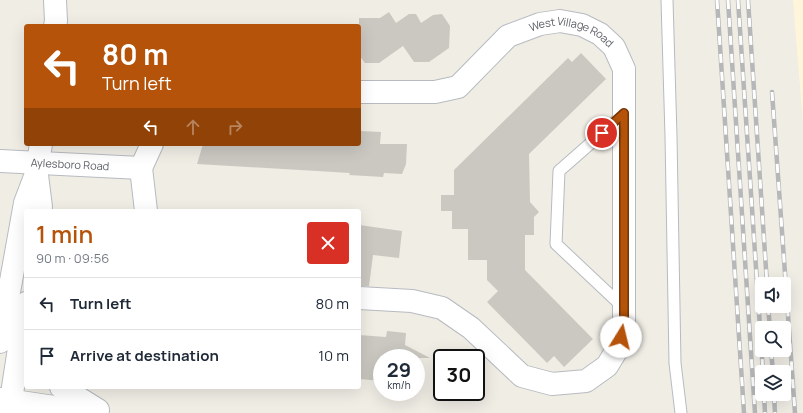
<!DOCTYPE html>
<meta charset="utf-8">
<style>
:root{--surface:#fff;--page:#f2f2f3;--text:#1f2937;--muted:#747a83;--line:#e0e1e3;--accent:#b45309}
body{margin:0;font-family:Manrope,sans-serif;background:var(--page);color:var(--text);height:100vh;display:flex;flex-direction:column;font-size:15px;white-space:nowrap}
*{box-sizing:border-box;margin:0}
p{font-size:13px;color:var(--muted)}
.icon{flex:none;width:22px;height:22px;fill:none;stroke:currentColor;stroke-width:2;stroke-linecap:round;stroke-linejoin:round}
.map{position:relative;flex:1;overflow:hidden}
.drawer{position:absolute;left:24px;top:209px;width:337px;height:180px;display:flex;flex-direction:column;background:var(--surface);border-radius:4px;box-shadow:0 4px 16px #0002}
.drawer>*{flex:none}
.banner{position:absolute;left:24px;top:24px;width:337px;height:122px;border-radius:4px;box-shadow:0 4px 16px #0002;background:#b45309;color:#fff;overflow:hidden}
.controls{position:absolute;left:755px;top:277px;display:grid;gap:8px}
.controls a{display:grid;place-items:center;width:36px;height:36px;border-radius:4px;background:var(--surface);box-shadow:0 4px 16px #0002;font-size:20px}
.speed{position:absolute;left:373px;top:349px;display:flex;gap:8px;font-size:20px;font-weight:700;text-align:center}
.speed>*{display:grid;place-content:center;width:52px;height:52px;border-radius:50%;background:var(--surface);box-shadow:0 4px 16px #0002;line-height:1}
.speed small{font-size:10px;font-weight:400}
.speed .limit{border:2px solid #111;border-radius:6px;background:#fff;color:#111}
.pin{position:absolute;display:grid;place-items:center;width:34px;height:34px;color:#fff;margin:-17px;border:2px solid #fff;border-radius:50%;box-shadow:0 1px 4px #0007}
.me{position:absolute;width:44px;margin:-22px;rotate:9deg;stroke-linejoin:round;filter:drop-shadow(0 0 3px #0008)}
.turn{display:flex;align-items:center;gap:14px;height:84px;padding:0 12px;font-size:18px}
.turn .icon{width:52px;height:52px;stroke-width:2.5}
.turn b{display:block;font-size:28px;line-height:34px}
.lanes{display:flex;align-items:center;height:38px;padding:0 12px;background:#0003;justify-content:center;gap:20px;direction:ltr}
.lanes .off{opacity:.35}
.round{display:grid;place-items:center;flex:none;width:42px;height:42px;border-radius:4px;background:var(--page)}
.head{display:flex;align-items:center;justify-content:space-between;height:68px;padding:0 12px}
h1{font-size:24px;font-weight:600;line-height:30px;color:var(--accent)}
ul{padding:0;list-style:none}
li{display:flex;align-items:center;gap:12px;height:52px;padding:0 12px;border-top:1px solid var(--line)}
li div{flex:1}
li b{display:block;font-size:15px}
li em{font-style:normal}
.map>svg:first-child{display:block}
.commercial{fill:#fff5db}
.building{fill:#cbc8c2}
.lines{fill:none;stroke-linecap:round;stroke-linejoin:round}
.service-casing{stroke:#b7bbc0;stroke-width:13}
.minor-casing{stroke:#b7bbc0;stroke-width:24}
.tertiary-casing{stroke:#b7bbc0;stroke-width:24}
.service{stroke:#fff;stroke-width:11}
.minor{stroke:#fff;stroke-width:22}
.tertiary{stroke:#fff;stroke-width:22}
.rail-casing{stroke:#b6b7b8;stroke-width:4.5}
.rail{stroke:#fff;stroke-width:3;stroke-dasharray:9;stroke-linecap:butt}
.route-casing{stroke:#753606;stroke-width:10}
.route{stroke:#b45309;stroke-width:7}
.labels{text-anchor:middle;stroke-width:3.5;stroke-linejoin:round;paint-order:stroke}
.street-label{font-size:11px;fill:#5d6167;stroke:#fff}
</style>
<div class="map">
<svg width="803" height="413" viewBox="0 0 803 413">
<rect width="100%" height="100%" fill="#f0ede5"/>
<path class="commercial" d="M793 0H803V124Z"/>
<g class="building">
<path d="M389 12 396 23 409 14H416L421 23 433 15 442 14 450 26 449 48 429 62H414L403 46 379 63H365L359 55V18H380Z"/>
<path d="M581 53 606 79 529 154 530 202 539 212 534 217V235H525V270L593 339 564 367 554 356 547 363 487 302 498 291 487 280V260H468V229H452V211H441V195H454V170L568 58 572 62Z"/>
<path d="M360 131 381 132 380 144H407L406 164 402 174 384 173 383 177 349 175 350 173 197 164 203 144H359Z"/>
<path d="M359 225 402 231 399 258 373 255 369 286H359Z"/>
<path d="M387 331 406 333 405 345 430 358H382V381L359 379V335L386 337Z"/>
</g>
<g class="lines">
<defs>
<g id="service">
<path d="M667 0 671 136 675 363 681 413"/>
<path d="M624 114 559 171 556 244 624 308"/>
</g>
<g id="minor">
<path d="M55 0 56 21 55 26"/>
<path id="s1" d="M359 92H435L458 87 508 36 540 24 560 21 582 25 600 34 614 47 624 69V327L618 348 607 366 586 381 552 384 522 376 471 328 442 308 412 301 359 298"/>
<path id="s2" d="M0 161 141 168"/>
<path d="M141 168 146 211"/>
<path d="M141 168 152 144"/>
<path d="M37 175 41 207 40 211"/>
<path d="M0 342 25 203 36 174 41 144"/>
<path d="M9 413 26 303"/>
</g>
<g id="tertiary">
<path d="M0 320 7 301"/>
<path d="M61 387 98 410"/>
<path d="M0 399 95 413"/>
</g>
</defs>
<use href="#service" class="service-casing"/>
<use href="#minor" class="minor-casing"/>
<use href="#tertiary" class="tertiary-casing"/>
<use href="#service" class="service"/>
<use href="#minor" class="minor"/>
<use href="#tertiary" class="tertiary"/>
<defs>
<g id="rail">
<path d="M717 0 744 413"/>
<path d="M728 0 755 413"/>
<path d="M738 0 763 372"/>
<path d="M748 0 767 284"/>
<path d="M772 92 795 413"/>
<path d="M768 306 770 328"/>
<path d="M771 350 773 372"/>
<path d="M764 394 765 413"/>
<path d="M774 394 775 413"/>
</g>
</defs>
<use href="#rail" class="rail-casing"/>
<use href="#rail" class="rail"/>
</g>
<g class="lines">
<defs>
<path id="route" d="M602 133 624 113V327L621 337"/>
</defs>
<use href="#route" class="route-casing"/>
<use href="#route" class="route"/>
</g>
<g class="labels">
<g class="street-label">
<text dy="4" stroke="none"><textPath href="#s1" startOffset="239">West Village Road</textPath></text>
<text dy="4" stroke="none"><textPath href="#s2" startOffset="70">Aylesboro Road</textPath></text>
</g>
</g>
</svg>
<div class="controls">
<a><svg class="icon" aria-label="sound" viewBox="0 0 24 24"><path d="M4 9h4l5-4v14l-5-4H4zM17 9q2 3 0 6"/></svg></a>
<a><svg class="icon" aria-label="search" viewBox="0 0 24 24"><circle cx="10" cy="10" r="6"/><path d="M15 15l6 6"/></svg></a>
<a><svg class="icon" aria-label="layers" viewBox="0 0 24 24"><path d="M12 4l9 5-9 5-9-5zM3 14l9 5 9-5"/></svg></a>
</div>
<div class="speed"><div>29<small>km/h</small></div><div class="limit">30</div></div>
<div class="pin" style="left:602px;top:133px;background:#d93025"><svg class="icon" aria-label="arrive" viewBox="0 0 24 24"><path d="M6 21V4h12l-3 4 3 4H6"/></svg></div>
<svg class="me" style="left:621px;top:337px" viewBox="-20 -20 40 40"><circle r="19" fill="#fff"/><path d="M0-13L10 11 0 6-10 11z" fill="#b45309"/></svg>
<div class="banner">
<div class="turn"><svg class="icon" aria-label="left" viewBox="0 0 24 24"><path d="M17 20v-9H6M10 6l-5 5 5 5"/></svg><div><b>80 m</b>Turn left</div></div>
<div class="lanes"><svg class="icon" aria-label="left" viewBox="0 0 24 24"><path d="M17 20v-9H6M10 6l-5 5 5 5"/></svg><svg class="icon off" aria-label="ahead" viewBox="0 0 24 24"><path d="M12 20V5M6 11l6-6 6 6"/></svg><svg class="icon off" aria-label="right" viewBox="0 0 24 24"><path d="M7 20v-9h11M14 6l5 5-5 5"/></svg></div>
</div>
<section class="drawer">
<div class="head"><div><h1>1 min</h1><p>90 m · 09:56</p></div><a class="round" style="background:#d93025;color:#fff"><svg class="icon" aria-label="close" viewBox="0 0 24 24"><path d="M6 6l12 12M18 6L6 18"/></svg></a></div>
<ul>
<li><svg class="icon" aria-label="left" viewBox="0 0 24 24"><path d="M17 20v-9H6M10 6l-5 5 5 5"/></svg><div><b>Turn left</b></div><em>80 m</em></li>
<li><svg class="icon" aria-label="arrive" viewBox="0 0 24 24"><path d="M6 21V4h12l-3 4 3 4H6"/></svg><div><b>Arrive at destination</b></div><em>10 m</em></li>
</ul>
</section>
</div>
